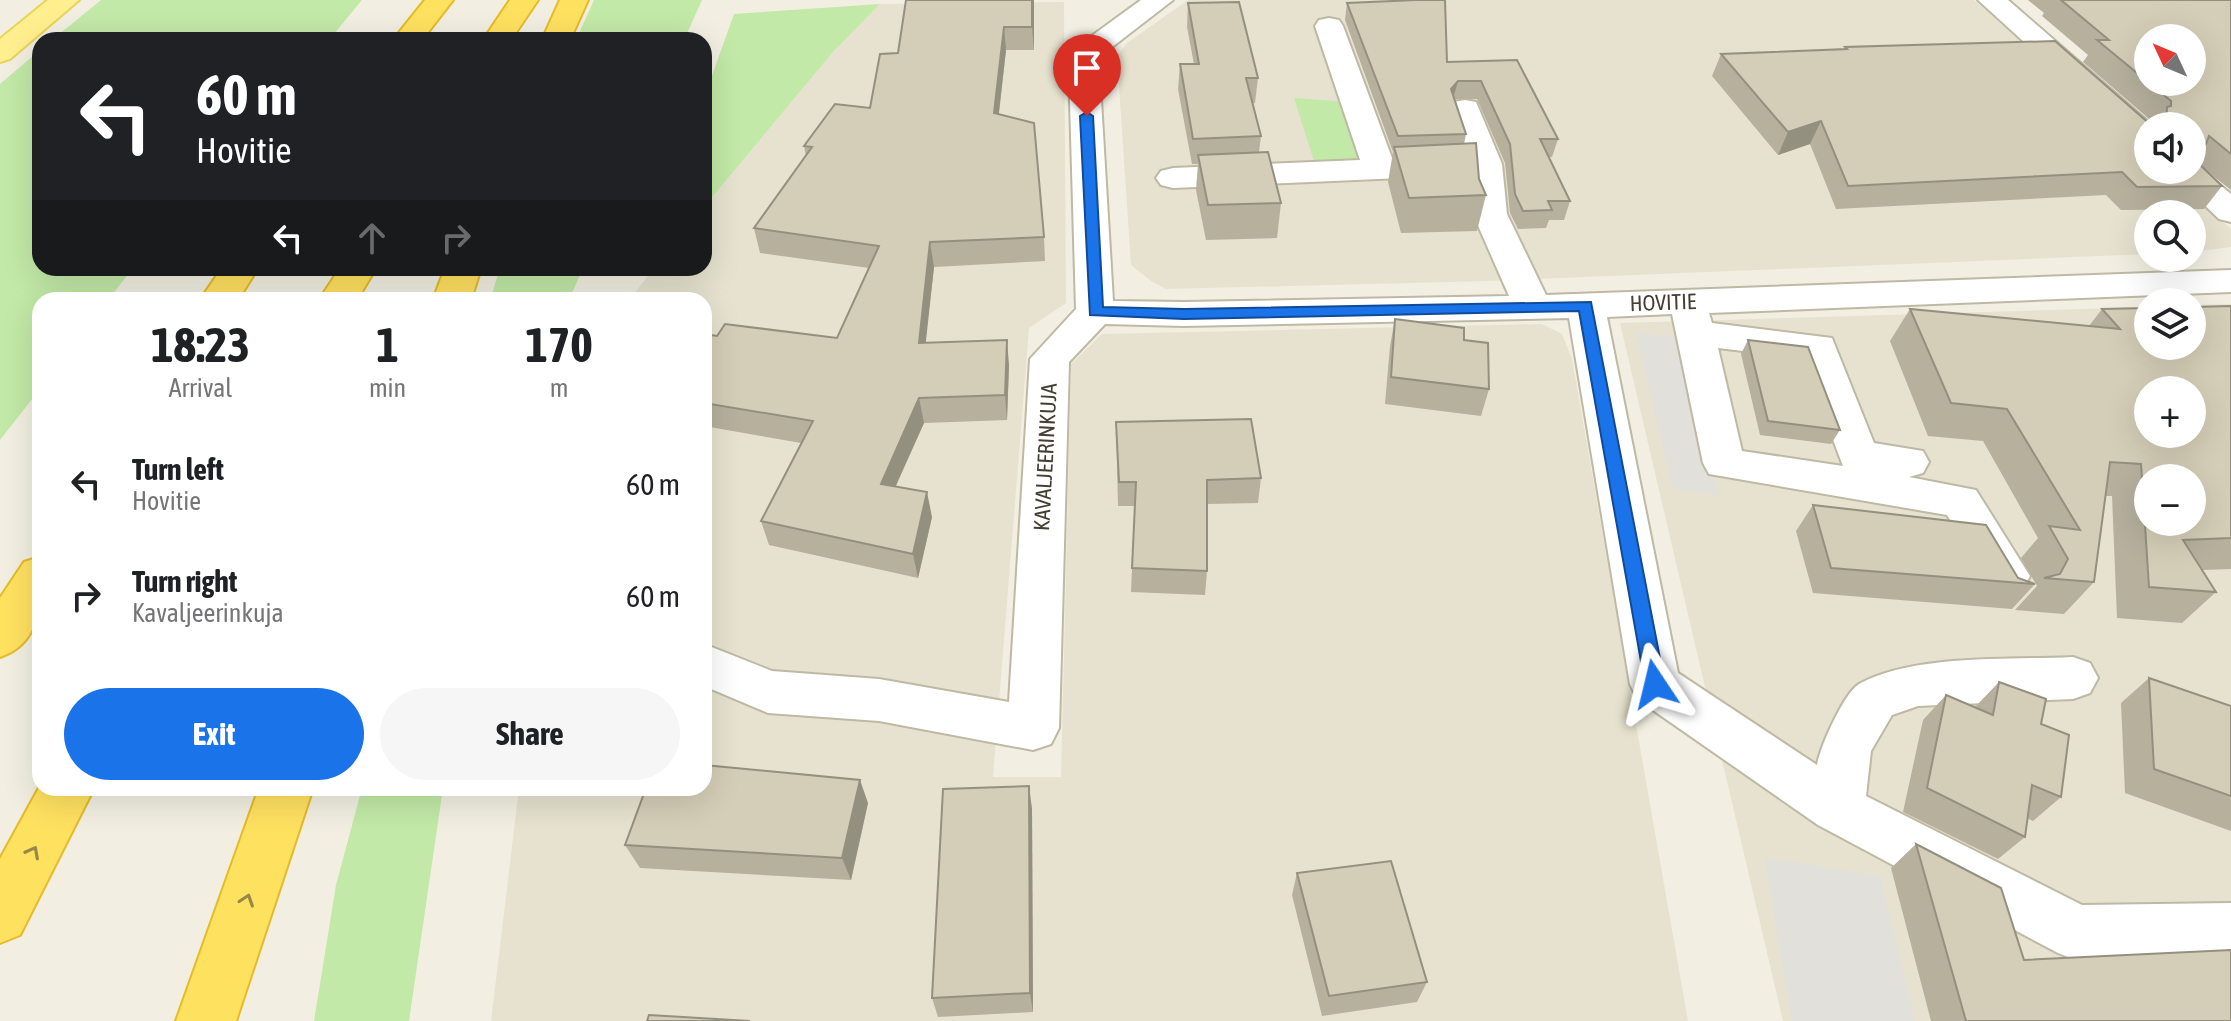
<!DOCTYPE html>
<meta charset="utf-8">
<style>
:root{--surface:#fff;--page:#f6f6f6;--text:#202124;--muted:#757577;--accent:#1a73e8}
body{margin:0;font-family:"Asap Condensed",sans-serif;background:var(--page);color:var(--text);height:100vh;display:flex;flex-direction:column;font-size:30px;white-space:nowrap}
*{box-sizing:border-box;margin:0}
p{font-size:26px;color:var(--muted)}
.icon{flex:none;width:44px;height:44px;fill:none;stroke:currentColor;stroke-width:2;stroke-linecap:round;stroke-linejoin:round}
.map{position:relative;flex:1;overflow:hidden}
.panel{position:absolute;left:32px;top:292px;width:680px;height:504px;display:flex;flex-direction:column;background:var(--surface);border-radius:24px;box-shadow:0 8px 32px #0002}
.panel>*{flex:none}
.guide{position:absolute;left:32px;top:32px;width:680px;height:244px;border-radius:24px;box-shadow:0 8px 32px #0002;background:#202124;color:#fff;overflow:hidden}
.needle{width:52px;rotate:314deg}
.tools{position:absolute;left:2134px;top:24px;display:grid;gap:16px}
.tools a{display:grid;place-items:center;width:72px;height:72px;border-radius:50%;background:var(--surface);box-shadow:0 8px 32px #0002;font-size:40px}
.pin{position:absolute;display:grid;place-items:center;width:68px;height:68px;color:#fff;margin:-82px -34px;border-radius:50% 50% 50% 0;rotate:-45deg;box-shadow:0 0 8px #0007}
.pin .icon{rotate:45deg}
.me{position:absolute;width:88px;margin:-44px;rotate:350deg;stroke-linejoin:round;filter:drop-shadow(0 0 6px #0008)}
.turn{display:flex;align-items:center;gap:28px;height:168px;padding:0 32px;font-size:36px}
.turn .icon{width:104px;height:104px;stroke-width:2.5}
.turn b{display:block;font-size:56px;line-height:68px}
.lanes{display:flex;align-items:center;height:76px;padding:0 32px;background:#0003;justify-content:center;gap:40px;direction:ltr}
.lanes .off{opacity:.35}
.eta{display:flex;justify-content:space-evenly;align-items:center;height:136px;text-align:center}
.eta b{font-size:48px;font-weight:700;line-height:56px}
.action{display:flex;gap:16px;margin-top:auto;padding:16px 32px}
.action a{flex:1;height:92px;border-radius:48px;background:var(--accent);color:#fff;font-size:32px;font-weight:700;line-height:92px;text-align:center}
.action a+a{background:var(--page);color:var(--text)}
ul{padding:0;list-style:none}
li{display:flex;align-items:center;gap:24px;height:112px;padding:0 32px}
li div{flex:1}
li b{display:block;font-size:30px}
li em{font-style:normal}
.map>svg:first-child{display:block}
.residential{fill:#e6e2cf;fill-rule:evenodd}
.green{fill:#c2e9a7}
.parking{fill:#e2e0db}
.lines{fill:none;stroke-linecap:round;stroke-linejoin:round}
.minor-casing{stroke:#beb9a4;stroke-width:4}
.major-casing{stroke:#e9d358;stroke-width:4}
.highway-casing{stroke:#e5bb29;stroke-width:4}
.minor{fill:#fff;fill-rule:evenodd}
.major{fill:#ffef8e;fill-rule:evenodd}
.highway{fill:#ffe160;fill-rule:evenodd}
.wall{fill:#b6b09d;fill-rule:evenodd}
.shaded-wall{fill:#949080}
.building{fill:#d4cdb7;stroke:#949080;stroke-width:2;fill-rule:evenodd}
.oneway{stroke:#988847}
.route{fill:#1a73e8;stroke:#114b97;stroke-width:2}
.labels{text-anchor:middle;stroke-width:6;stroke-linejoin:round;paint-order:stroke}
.street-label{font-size:22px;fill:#443f32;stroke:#fff}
</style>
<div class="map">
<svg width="2231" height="1021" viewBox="0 0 2231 1021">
<rect width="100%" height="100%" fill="#f2efe2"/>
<g class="residential">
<path d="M1188 0H1974L2148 155V170H2165L2231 229V247L2192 252V214H2148V254L1489 281 1166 289 1151 281 1131 265 1117 56 1127 43Z"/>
<path d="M1064 2 1066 303 1029 328 993 777H1061L1071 364 1102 334 1542 324 1562 334 1572 359 1688 1021H491L519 788H704V300H629L654 268H704V207L833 52 880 4Z"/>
<path d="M2231 304V1021H1783L1620 323 2148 307V346H2192V305ZM2148 390H2192V434H2148ZM2148 478H2192V522H2148Z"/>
</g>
<g class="green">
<path d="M101 0H362L329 40H52Z"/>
<path d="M594 0H702L684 40H576Z"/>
<path d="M880 4 833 52 704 207V98L734 14Z"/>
<path d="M40 50V268H133L108 300H40V389L0 440V84Z"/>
<path d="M1294 98 1348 102 1366 160 1314 161Z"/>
<path d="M500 268H583L569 300H490Z"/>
<path d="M362 788H443L409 1021H314L336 885Z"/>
</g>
<g class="parking">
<path d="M1636 333 1676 337 1718 494 1673 489Z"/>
<path d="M1764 857 1880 876 1915 1021H1792Z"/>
</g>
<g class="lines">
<defs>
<g id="minor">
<path d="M1141 0H1173L1107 51 1099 66 1113 301 1184 302 1509 296 1473 214 1470 175 1173 188 1161 185 1156 178 1161 171 1173 168 1360 160 1315 26 1319 20 1329 18 1339 20 1343 26 1392 158 1466 155 1450 109 1454 102 1465 100 1476 102 1502 164 1507 214 1546 295 2231 270V292L1709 313 1712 323 1832 338 1874 443 1923 451 1929 462 1923 473 1909 477 1976 490 2030 576 2023 589 2007 594 1991 589 1947 515 1709 474 1703 463 1672 314 1607 317 1678 673 1817 765C1820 747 1844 693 1859 684 1913 654 2011 660 2073 657L2090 663 2098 678 2090 693 2073 699 1918 706 1892 715 1871 751 1866 796 2082 905 2231 903V959L2078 961 2058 953 1818 825 1637 699 1630 684 1569 318 1184 326 1105 324 1069 362 1059 728 1051 744 1033 750 879 721 768 713 704 686V644L772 671 879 679 1009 702 1030 359 1076 309 1069 66 1086 40ZM1718 348 1802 358 1843 466 1742 451Z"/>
<path d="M1978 0H2008L2153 126H2148V148L2137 145Z"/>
<path d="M2192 162 2231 194V222L2219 219 2168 170H2192Z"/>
</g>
<path id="major" d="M48 0H79L10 59 0 62V39Z"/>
<g id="highway">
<path d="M425 0H453L422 40H393Z"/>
<path d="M510 0H538L511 40H483Z"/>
<path d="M560 0H588L570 40H542Z"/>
<path d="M222 268H258L238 300H200Z"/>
<path d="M340 268H376L357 300H319Z"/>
<path d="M445 268H481L471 300H433Z"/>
<path d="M40 557C40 596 45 642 0 657V598L24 562Z"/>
<path d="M40 786 94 788 20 935 0 943V859Z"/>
<path d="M259 788H313L236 1021H176Z"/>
</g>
</defs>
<use href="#minor" class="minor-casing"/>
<use href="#major" class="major-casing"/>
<use href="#highway" class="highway-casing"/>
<use href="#minor" class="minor"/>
<use href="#major" class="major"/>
<use href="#highway" class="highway"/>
</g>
<g class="wall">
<path d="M1034 0V50H1006L999 114 1044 237 1045 261 934 267 925 343 1009 365 1007 420 924 423 895 486 932 517 918 578 769 545 761 521 801 443 704 426V334L717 336 837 338 869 268 760 253 754 228 806 156 804 146 870 108 898 53Z"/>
<path d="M2028 0H2231V190L2204 169 2222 186 2204 209 2121 210 2106 195 1836 209 1810 144 1778 155 1712 76 1721 54 1844 49 1845 47 2154 125 2155 124 2083 62 2088 55 2042 16 2044 13ZM2148 126H2192V170Z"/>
<path d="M1188 3 1258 78 1255 103H1253L1261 136 1259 152 1281 203 1277 238 1206 240 1196 190 1198 164H1192L1178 89 1180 64H1194L1187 27Z"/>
<path d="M1347 3 1447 62 1517 60 1558 139 1552 157H1548L1570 201 1564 220H1549L1546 228 1518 229 1510 213 1505 163 1477 99H1455L1466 134 1464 144 1486 195 1477 231 1401 233 1388 182 1393 152 1345 20Z"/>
<path d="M2231 306V569L2202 570 2216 592 2182 623 2117 618 2112 496H2106L2094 582 2064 614 2015 610 2037 586 2021 558 2038 538 1983 441 1928 436 1890 341 1910 309 2089 326 2102 309Z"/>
<path d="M1395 319 1464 340 1489 389 1481 416 1385 404 1390 346Z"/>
<path d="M1748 340 1840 430 1831 444 1760 435 1741 354Z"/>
<path d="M1116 422 1261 478 1258 503 1207 504V571L1205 595 1131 592 1135 506H1118Z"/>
<path d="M1813 505 2018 578 2035 584 2012 609 1813 593 1796 531Z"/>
<path d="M2149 678 2231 706V831L2125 793 2121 703Z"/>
<path d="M1999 682 2041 724 2061 797 2033 821 2027 818 2025 837 1998 859 1903 812 1923 720 1946 695 1975 707Z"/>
<path d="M868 803 851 880 640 868 625 845Z"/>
<path d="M1032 809 1033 1012 938 1017 932 998Z"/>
<path d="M1916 844 2024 960 2231 1021H1931L1891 868Z"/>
<path d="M1297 873 1427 982 1417 1002 1322 1016 1292 895Z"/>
</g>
<g class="shaded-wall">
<path d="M1032 0H1034V50L1032 27Z"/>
<path d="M1004 27 1006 50 996 137 994 113Z"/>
<path d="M1458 81 1453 99 1451 89Z"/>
<path d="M1821 121 1810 144 1778 155 1788 132Z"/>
<path d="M930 242 934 267 923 368 919 343Z"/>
<path d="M1007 340 1009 365 1007 420 1005 395Z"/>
<path d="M919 398 924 423 886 508 881 484Z"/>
<path d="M927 492 932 517 918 578 913 554Z"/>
<path d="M860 780 868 803 851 880 842 858Z"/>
<path d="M1029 786 1032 809 1033 1012 1030 993Z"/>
</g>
<g class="building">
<path d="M906 0H1032V27H1004L994 113 1034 123 1044 237 930 242 919 343 1007 340 1005 395 919 398 881 484 927 492 913 554 761 521 813 421 704 403V334L717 336 725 324 837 338 879 246 754 228 812 147 804 146 835 104 870 108 880 54 898 53Z"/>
<path d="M1416 0H1445L1447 62 1517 60 1558 139H1540L1570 201H1548L1552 210 1523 211 1515 194 1510 144 1481 81H1458L1451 89 1466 134 1398 136 1347 3Z"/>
<path d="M2061 0H2231V154L2209 136 2206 144H2192V126H2166L2167 107 2171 106V101L2097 40H2109ZM2148 38H2192V82H2148Z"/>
<path d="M1239 2 1258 78H1246L1261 136 1193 139 1180 64H1199L1188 3Z"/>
<path d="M2055 41 2151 125 2157 126H2148V170H2192V157L2222 186 2137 187 2122 172 1848 186 1821 121 1788 132 1721 54 1847 49 1845 47Z"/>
<path d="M1476 143 1479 179 1486 195 1409 198 1394 147Z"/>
<path d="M1268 152 1281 203 1208 205 1198 155Z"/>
<path d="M2231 306V538L2183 540 2216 592 2149 587 2141 464 2110 462 2094 582 2044 578 2060 574 2068 559 2049 526 2080 530 2007 409 1951 403 1910 309 2120 329 2102 309 2148 308V346H2192V307ZM2148 390H2192V434H2148ZM2148 478H2192V522H2148Z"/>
<path d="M1395 319 1464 328V340L1488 343 1489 389 1391 377Z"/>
<path d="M1748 340 1808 347 1840 430 1768 421Z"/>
<path d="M1251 419 1261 478 1207 480V571L1132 568 1136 482H1119L1116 422Z"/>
<path d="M1813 505 1986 525 2018 578 2035 584 1831 568Z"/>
<path d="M2149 678 2231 706V796L2154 769Z"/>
<path d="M1999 682 2046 699 2041 724 2069 735 2061 797 2032 785 2025 837 1927 788 1946 695 1993 715Z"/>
<path d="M704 765 860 780 842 858 625 845 646 788H704Z"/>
<path d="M1029 786 1030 993 932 998 943 789Z"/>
<path d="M1916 844 2001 888 2024 960 2231 950V1021H1966Z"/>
<path d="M1391 861 1427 982 1329 996 1297 873Z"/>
<path d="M649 1015 750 1021H647Z"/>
</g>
<defs><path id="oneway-chevron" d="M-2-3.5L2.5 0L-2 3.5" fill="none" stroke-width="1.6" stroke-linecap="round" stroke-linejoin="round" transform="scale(2)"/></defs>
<g class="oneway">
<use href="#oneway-chevron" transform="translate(33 852) rotate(-62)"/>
<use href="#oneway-chevron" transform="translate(247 900) rotate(-71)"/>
</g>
<path class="route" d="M1087 112 1093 116 1103 307 1184 309 1591 302 1665 684 1662 690 1655 692 1648 690 1645 684 1579 311 1184 319 1090 315 1080 116Z"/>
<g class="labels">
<g class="street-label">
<text transform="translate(1663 302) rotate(-2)" y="8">HOVITIE</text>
<text transform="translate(1045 457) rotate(-87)" y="8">KAVALJEERINKUJA</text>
</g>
</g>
</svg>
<div class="tools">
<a><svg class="needle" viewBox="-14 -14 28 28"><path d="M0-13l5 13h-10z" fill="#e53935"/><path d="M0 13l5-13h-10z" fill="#757577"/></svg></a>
<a><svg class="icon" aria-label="sound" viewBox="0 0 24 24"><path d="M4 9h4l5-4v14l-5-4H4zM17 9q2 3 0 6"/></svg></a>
<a><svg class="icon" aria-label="search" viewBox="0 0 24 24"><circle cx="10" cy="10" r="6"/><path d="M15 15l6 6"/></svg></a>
<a><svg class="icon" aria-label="layers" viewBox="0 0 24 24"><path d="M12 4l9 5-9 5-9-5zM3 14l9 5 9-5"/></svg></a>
<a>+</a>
<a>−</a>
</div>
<div class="pin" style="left:1087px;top:116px;background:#d93025"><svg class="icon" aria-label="arrive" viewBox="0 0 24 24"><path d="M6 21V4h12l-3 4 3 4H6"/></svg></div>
<svg class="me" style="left:1655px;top:684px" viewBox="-20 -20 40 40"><path d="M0-17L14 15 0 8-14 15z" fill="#1a73e8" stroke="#fff" stroke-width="4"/></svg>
<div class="guide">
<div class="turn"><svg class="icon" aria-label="left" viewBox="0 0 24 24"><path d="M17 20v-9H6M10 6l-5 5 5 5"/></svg><div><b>60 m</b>Hovitie</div></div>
<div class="lanes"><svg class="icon" aria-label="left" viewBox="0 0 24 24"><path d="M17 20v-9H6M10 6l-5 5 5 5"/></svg><svg class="icon off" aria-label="ahead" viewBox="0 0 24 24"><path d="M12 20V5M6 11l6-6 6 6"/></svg><svg class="icon off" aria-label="right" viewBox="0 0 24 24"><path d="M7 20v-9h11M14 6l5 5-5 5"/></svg></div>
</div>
<section class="panel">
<div class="eta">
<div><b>18:23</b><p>Arrival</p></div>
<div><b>1</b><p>min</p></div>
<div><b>170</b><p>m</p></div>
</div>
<ul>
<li><svg class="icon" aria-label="left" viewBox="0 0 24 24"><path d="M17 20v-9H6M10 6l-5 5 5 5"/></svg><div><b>Turn left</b><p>Hovitie</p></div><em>60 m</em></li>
<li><svg class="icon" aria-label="right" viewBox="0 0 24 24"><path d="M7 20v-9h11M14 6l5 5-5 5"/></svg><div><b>Turn right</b><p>Kavaljeerinkuja</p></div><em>60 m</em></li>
</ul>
<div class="action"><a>Exit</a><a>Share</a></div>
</section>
</div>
